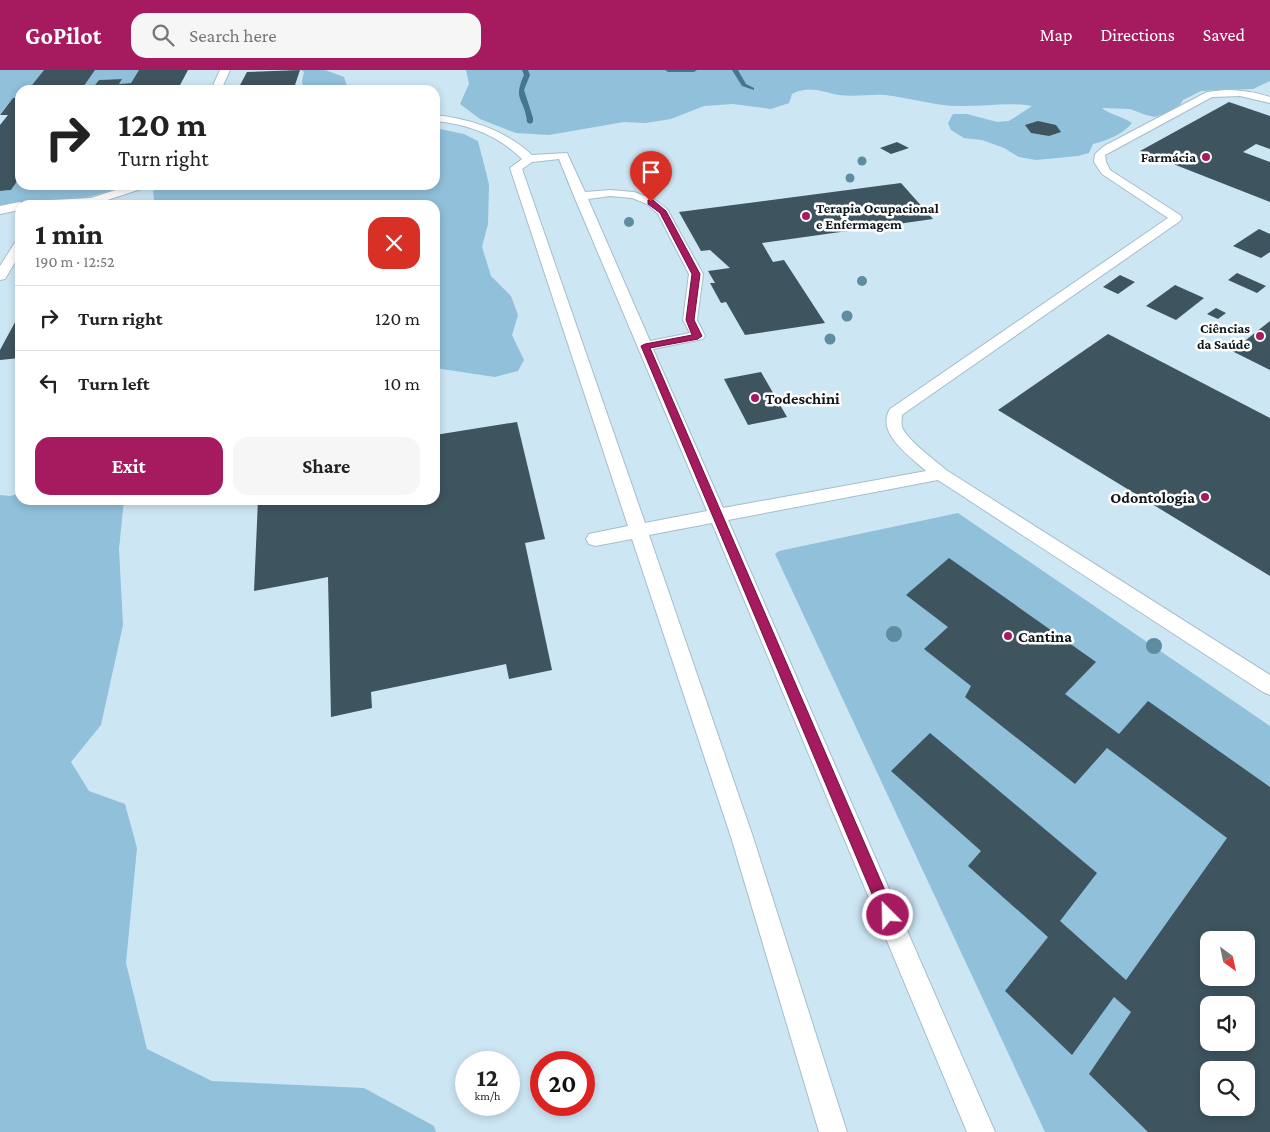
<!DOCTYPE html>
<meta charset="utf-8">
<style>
:root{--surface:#fff;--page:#f6f6f6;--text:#222;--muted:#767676;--line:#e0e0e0;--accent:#a61a5f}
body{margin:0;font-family:"Crimson Pro",serif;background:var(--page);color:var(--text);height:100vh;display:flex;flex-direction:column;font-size:19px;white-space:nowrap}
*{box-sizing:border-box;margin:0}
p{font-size:16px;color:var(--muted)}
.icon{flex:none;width:28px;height:28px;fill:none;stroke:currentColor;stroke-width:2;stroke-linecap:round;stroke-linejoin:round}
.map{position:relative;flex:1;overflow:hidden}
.panel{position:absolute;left:15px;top:130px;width:425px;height:305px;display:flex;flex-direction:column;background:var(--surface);border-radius:15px;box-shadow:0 2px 8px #0003}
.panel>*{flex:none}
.hud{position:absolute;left:15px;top:15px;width:425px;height:105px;border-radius:15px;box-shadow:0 2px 8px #0003;background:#fff;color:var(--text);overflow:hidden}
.needle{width:32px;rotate:147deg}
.buttons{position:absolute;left:1200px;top:861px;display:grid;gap:10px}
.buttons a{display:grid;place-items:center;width:55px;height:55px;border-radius:10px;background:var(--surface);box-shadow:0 2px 8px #0003;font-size:25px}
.speed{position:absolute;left:455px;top:981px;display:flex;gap:10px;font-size:25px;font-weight:700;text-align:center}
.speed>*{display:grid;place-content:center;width:65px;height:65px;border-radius:50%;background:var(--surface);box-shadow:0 2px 8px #0003;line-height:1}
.speed small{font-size:12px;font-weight:400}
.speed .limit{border:8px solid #d22;background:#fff;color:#111}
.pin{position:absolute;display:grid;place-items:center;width:42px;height:42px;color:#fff;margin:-51px -21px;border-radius:50% 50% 50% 0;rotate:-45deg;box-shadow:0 0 5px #0007}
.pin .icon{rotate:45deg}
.me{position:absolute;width:55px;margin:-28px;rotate:337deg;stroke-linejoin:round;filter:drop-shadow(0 0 4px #0008)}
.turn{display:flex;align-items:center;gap:18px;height:105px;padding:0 20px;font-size:22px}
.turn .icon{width:65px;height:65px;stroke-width:2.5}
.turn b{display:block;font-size:35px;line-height:42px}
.round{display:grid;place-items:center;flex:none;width:52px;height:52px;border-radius:15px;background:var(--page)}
.headline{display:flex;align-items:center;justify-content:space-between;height:85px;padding:0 20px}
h1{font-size:30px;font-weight:700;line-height:38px}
.cta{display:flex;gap:10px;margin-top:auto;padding:10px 20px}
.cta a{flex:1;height:58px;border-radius:15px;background:var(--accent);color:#fff;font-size:20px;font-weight:700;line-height:58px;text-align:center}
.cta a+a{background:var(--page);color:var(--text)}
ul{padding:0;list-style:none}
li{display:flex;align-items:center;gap:15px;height:65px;padding:0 20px;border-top:1px solid var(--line)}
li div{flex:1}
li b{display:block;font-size:19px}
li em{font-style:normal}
header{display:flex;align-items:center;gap:30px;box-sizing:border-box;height:70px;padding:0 25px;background:var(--accent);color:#fff}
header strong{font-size:24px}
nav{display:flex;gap:28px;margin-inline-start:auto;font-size:18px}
.search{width:350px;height:45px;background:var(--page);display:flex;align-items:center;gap:12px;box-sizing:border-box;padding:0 18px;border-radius:15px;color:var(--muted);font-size:19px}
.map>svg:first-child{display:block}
.green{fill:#90c0da;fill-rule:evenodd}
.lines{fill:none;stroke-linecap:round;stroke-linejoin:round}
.stream{fill:#427691;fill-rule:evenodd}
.building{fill:#3e545f;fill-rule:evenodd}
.lane-casing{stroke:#a5bdcb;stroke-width:2}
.lane{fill:#fff;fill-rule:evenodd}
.tree{fill:#5e8ca1}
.route{fill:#a61a5f;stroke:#6c113e}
.poi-dot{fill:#a61a5f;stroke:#fff;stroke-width:2}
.labels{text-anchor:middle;stroke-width:5;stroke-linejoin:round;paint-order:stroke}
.far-poi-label{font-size:14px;font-weight:bold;fill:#0e161b;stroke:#fff;text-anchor:end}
.poi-label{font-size:16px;font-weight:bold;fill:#0e161b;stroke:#fff;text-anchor:start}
</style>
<header>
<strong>GoPilot</strong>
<div class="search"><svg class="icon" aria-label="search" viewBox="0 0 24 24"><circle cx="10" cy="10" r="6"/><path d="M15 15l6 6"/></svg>Search here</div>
<nav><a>Map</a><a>Directions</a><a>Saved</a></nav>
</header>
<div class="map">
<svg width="1270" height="1062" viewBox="0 0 1270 1062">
<rect width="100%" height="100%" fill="#cde6f4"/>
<g class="green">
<path d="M0 0H44L28 20H20V27L13 28 0 44Z"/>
<path d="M95 0H139L131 13 119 14 122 9 99 10 95 15 84 16Z"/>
<path d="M301 0H325L344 7 347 16 339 20H304L302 11 304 2Z"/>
<path d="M466 0H1270V11L1253 19 1201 21 1183 30 1180 35 1169 42 1155 47 1146 45 1130 39 1102 38C1105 42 1125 48 1132 53 1122 65 1108 70 1093 74L1089 83 1078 86 1036 90 1019 87 1004 78 982 70 964 68 951 60 948 53 953 44H967L997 52 1009 51 1032 36C1009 32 988 36 964 36 937 37 912 28 885 25 870 24 854 27 839 25 821 22 810 15 792 24L789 33 771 39 733 34 704 36 671 49 645 53 624 52 549 65 516 63 480 49 460 34 469 14Z"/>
<path d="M435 58 464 64 478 71 489 114 488 154 482 177 491 206 511 226 518 245 512 265 524 290 518 301 495 307 435 298V135H163L154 130 153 121 164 115H435Z"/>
<path d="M20 107V115H126L122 118 84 128 0 135V121L11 120Z"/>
<path d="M20 424V430H124L119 479 123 555 101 655 71 692 89 721 125 734 137 778 126 893 147 979 212 1011 364 1018 434 1056 436 1062H0V425L10 426Z"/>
<path d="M958 443 1270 656V1062H1045L775 484 779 481ZM1209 870H1246V908H1209ZM1209 935H1246V972H1209ZM1209 1000H1246V1038H1209Z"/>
</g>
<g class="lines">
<g class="stream">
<path d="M522 0H528L530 5 524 20 533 48V52L530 54 527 52C525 28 512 31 524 5Z"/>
<path d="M665 0H697L694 2H668Z"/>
<path d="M732 0H738L746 14 754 18V20L742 16Z"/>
</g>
</g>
<g class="building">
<path d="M44 0H95L84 16 95 15 99 10 122 9 119 14 131 13 139 0H188L179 17 129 20H28Z"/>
<path d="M300 0 295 15 239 17 247 2Z"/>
<path d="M20 27V107L11 120 0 121V55L8 45H0L13 28Z"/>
<path d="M1229 32 1270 46V79L1256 74 1243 82 1270 92V132L1140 81Z"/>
<path d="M1038 51 1056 55 1061 62 1049 66 1031 63 1025 55Z"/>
<path d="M897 72 909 78 891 84 880 78Z"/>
<path d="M901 113 933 149 762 173 773 192 784 190 825 253 745 265 726 232 721 233 710 213H715L708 201 730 198 710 180 701 181 679 142Z"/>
<path d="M1259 159 1270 164V182L1261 188 1233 176Z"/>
<path d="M1237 203 1266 216 1257 223 1228 210Z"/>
<path d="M1120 205 1135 212 1118 224 1103 217Z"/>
<path d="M1175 215 1204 228 1176 250 1146 236Z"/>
<path d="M1216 238 1226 243 1218 249 1207 244Z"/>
<path d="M20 243V288L0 290V280Z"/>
<path d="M1270 251V300L1232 281Z"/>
<path d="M1108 264 1270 348V506L998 340Z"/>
<path d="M761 302 787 347 748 355 724 309Z"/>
<path d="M517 352 545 469 525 473 552 600 509 609 506 594 371 622 372 638 331 647 328 507 254 521 258 430H435V365Z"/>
<path d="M949 488 1096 592 1065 624 1119 664 1148 631 1270 717V1062H1148L1089 1004 1131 942 1114 927 1072 985 1005 921 1048 867 968 796 981 781 891 701 930 663 1097 803 1060 851 1126 910 1227 768 1107 678 1075 714 965 627 971 616 924 579 948 557 906 525ZM1209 870H1246V908H1209ZM1209 935H1246V972H1209ZM1209 1000H1246V1038H1209Z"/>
</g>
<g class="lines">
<defs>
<g id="lane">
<path d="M220 0H230L221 20H211Z"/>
<path d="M1225 20C1241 20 1255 22 1270 27V33L1240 26 1212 27 1105 85 1106 92 1110 100 1180 145 1182 148 1180 151 906 342 902 345C902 349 901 353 902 357 907 370 935 390 946 400L1270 605V625L1263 622 938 410 728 450 995 1062H967L712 453 649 465 753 767 847 1062H819L731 767 632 469 595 476 589 474 586 469 589 464 628 456 510 98 522 89C498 65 468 54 435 51V45C471 49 505 60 532 85L567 83 585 122 610 120 634 122 655 130 667 139 703 204 697 250 705 266 703 269 653 279 723 438 926 401C911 387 875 363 890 339L1168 148 1102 104 1094 92 1095 84 1104 76 1207 22ZM559 89 574 126 707 441 645 453 522 99 532 92ZM610 126 632 128 647 134 658 144 689 204 683 250 690 263 650 271 588 129Z"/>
<path d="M131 115H149L147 117 92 135H27L33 131 91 128Z"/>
<path d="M20 132 25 135H20V140L0 144V136Z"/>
<path d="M20 170V184L5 209 0 210V196L16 171Z"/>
</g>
</defs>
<use href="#lane" class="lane-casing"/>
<use href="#lane" class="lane"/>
</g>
<g class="tree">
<circle cx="862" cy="91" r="4.5"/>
<circle cx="850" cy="108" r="4.5"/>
<circle cx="629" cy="152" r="5"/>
<circle cx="862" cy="211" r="5"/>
<circle cx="847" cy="246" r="5.5"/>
<circle cx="830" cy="269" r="5.5"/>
<circle cx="894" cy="564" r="8"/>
<circle cx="1154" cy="576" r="8"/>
</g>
<path class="route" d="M648 130H653L666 141 700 204 694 250 702 266 698 269 650 278 893 839 895 845 893 850 888 852 883 850 641 276 645 274 692 265 686 250 692 204 660 143 648 134Z"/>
<g class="poi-dot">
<circle cx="1206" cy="87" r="5"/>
<circle cx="806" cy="146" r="5"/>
<circle cx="1260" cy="266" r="5"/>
<circle cx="755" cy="328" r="5"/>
<circle cx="1205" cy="427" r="5"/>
<circle cx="1008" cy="566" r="5"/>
</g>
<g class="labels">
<g class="far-poi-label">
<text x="1196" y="92">Farmácia</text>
<text x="816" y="143" text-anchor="start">Terapia Ocupacional<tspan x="816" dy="16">e Enfermagem</tspan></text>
<text x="1250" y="263">Ciências<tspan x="1250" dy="16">da Saúde</tspan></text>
</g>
<g class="poi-label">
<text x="765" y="334">Todeschini</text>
<text x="1195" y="433" text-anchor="end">Odontologia</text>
<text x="1018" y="572">Cantina</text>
</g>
</g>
</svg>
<div class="buttons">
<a><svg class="needle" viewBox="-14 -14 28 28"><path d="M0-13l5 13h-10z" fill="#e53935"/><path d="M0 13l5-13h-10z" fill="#767676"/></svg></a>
<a><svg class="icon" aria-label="sound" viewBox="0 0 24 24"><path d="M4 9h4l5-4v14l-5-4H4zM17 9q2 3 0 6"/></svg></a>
<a><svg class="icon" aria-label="search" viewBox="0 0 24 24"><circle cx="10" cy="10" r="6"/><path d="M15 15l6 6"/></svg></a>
</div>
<div class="speed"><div>12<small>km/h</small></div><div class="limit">20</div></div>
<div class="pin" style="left:651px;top:132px;background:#d93025"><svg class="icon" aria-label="arrive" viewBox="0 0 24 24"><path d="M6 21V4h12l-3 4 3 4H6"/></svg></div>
<svg class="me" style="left:888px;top:845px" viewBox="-20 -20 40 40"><circle r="17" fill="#a61a5f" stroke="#fff" stroke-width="3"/><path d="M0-11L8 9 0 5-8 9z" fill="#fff"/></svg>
<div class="hud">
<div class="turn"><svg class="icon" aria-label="right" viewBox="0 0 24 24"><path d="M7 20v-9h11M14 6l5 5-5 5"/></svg><div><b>120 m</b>Turn right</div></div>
</div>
<section class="panel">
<div class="headline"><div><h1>1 min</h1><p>190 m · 12:52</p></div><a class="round" style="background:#d93025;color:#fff"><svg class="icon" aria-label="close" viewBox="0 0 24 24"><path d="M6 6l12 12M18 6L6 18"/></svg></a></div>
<ul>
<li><svg class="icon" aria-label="right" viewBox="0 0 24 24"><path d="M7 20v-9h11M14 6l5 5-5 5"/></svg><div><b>Turn right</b></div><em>120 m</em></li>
<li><svg class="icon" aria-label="left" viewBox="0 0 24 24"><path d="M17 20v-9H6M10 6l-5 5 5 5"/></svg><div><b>Turn left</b></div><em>10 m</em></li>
</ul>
<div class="cta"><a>Exit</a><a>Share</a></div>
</section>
</div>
